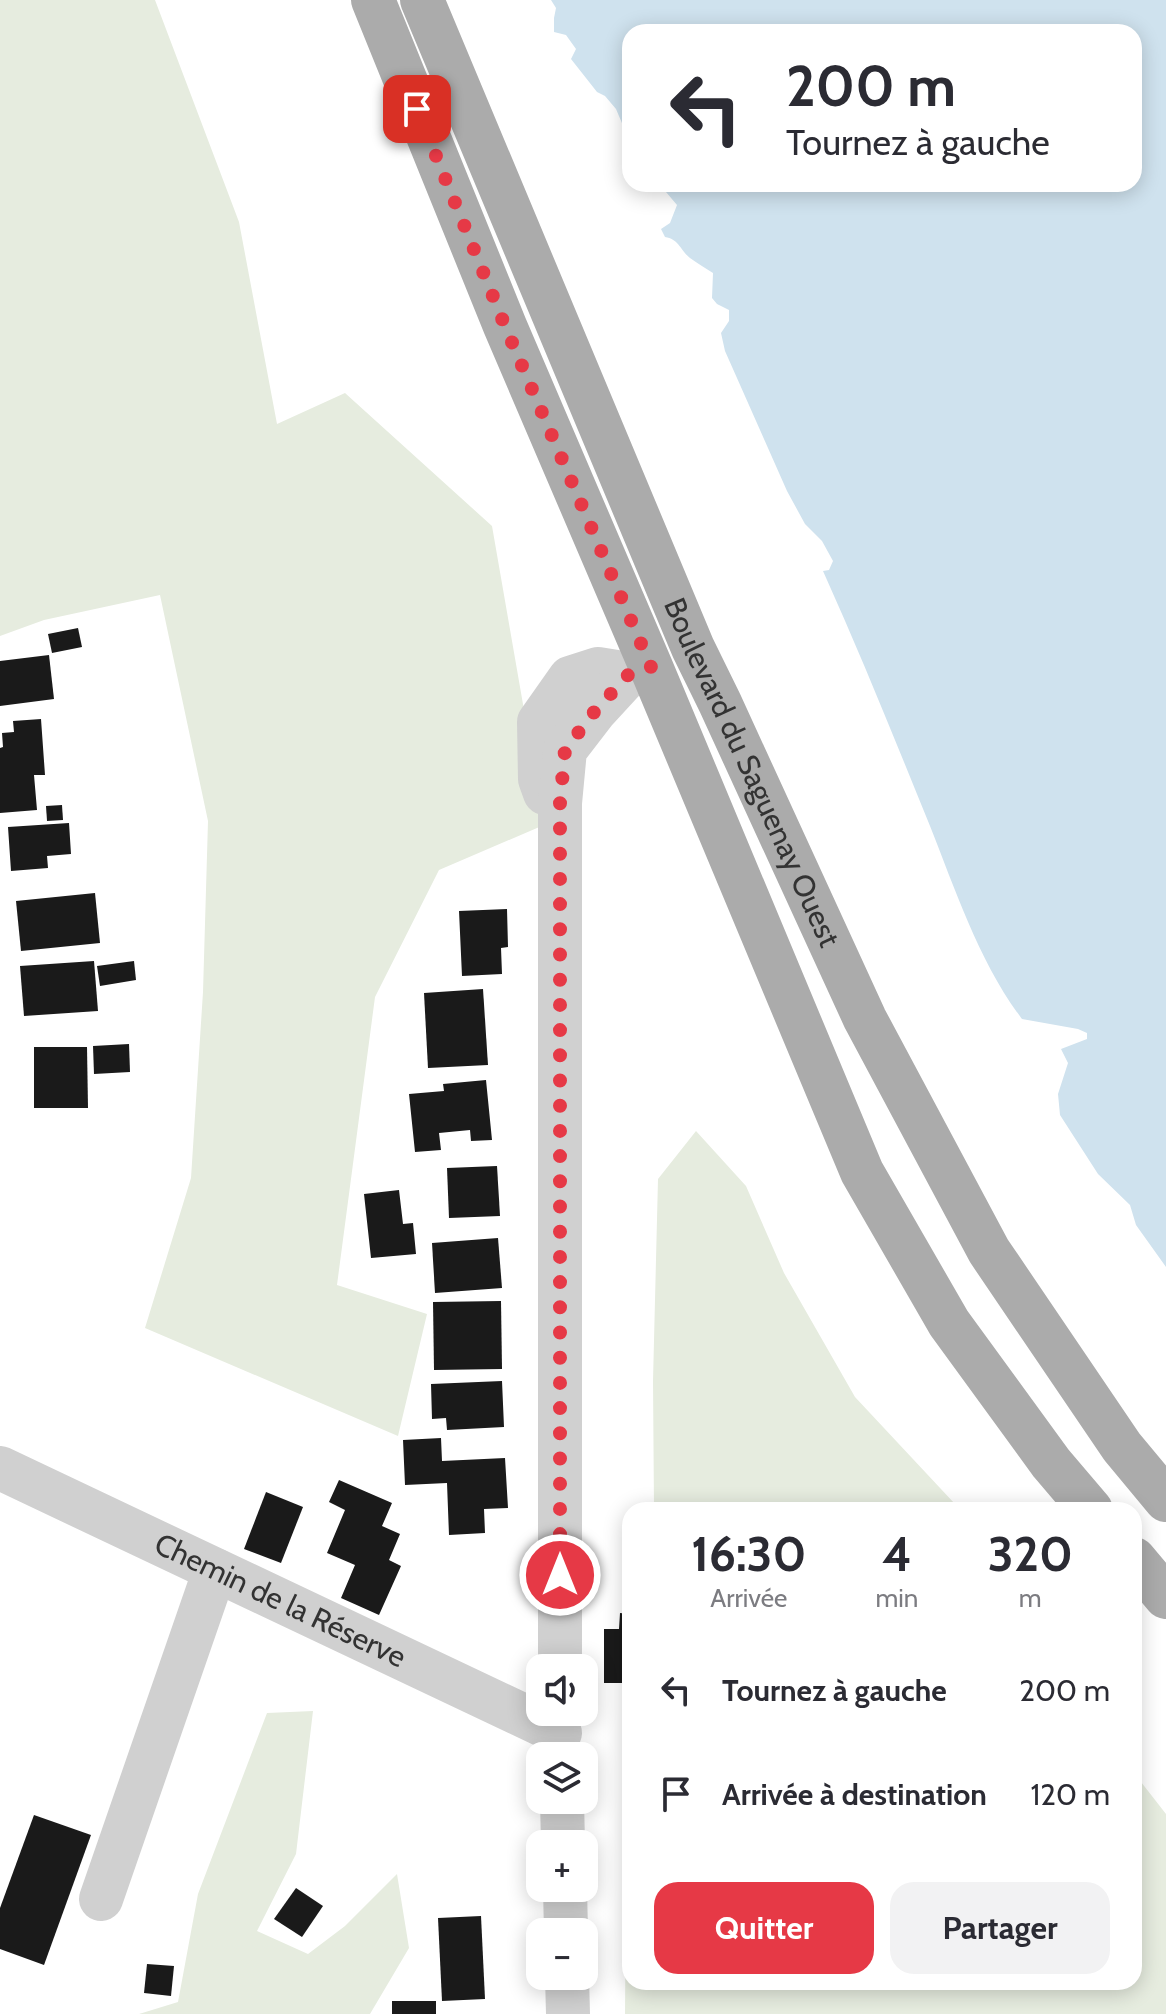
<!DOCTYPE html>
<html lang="fr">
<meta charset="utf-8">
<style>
:root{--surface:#fff;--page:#f2f2f3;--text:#2b2b33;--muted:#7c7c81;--accent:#e63946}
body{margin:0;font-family:Cabin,sans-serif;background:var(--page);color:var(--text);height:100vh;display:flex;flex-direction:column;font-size:30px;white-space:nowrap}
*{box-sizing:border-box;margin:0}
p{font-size:26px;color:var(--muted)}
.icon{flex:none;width:44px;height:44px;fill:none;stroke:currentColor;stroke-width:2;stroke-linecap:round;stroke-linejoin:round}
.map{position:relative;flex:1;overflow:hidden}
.panel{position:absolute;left:622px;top:1502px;width:520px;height:488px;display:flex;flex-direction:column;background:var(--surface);border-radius:24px;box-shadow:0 4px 20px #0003}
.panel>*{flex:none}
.guide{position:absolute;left:622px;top:24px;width:520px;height:168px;border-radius:24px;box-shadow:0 4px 20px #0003;background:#fff;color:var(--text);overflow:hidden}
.tools{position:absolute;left:526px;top:1654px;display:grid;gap:16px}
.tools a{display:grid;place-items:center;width:72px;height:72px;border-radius:16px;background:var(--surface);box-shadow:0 4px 20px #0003;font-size:40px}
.pin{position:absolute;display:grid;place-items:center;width:68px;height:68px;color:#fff;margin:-34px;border-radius:16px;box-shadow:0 4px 12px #0006}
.me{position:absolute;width:88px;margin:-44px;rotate:0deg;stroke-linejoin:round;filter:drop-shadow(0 0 6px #0008)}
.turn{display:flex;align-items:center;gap:28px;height:168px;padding:0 32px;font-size:36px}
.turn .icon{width:104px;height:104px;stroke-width:2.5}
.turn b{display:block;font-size:56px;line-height:68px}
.eta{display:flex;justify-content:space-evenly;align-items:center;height:136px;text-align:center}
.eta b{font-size:48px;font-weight:800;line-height:56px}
.primary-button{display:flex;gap:16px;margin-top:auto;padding:16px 32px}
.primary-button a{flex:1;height:92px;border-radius:24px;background:var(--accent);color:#fff;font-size:32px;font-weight:800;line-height:92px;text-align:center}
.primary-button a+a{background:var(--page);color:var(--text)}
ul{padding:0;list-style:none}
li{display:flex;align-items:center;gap:24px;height:104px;padding:0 32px}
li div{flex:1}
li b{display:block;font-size:30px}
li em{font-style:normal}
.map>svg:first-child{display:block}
.green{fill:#e6ecdf}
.water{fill:#cfe2ee}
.building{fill:#1a1a1a}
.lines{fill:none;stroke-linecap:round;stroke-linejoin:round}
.minor{stroke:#d0d0d0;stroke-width:44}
.major{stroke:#ababab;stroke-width:44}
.route{stroke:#e63946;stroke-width:14;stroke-dasharray:0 25.2}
.labels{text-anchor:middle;stroke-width:8;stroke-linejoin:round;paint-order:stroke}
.street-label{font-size:30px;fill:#333;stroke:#fff}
</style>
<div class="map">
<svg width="1166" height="2014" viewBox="0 0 1166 2014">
<rect width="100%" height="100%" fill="#fff"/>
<g class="green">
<path d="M0 0H155L239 222 277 424 345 393 492 526 544 825 439 870 375 997 337 1285 427 1314 398 1436 145 1328 191 1178 203 992 208 821 160 595 44 620 0 636Z"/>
<path d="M696 1131 746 1186 784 1273 855 1397 955 1504 958 1510H654L653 1381 658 1179Z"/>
<path d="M313 1711 296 1854 257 1931 308 1954 345 1926 397 1874 409 1948 370 2014H139L178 2002 198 1894 267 1713Z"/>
<path d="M1134 1773 1166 1814V2014H625L626 1875 630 1880V1982H1134Z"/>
</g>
<path class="water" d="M551 0H1166V1267L1136 1225 1130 1205 1098 1174 1060 1115 1058 1094 1068 1063 1061 1049 1087 1039V1033L1078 1029 1022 1019C980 964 955 889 930 826 895 740 861 655 823 571L829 570 833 561 822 541 805 524 787 491 725 351 721 333 729 321V310L717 304 712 298 713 273C705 268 697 263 690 258 680 250 679 239 665 237L661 229 670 223 677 205 666 192 664 184H1134V32H630V142L616 109 605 96 597 92 571 59 576 49 566 35 554 32V18L556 8Z"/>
<g class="building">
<path d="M78 628 82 647 52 653 48 634Z"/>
<path d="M49 655 54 699 0 706V661Z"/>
<path d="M41 719 45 775H34L37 810 0 813V748L3 747 2 733 14 732 13 721Z"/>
<path d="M62 805 63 820 47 821 46 806Z"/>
<path d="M69 823 71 854 47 856 48 868 11 871 8 827Z"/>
<path d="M95 893 100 943 21 951 16 901Z"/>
<path d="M507 909 508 947 501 948 502 974 462 976 459 911Z"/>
<path d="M94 961 98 1011 24 1016 20 966Z"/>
<path d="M134 961 136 980 100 986 97 966Z"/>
<path d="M483 989 488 1065 428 1068 424 993Z"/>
<path d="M129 1044 130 1072 94 1074 93 1046Z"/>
<path d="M34 1047H87L88 1108H34Z"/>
<path d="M486 1080 492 1140 471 1141 470 1130 439 1133 441 1150 415 1152 409 1094 444 1091 443 1084Z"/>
<path d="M497 1166 500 1216 449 1218 447 1168Z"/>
<path d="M399 1190 403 1224 413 1223 416 1254 371 1258 364 1194Z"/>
<path d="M498 1238 502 1288 435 1293 432 1243Z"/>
<path d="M501 1301 502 1369 434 1370 433 1302Z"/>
<path d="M502 1381 504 1427 447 1430 446 1418 432 1419 431 1384Z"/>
<path d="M441 1438 442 1461 505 1458 508 1508 484 1509 485 1533 449 1535 447 1483 405 1485 403 1440Z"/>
<path d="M339 1480 392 1503 382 1526 400 1534 389 1560 401 1566 379 1615 341 1598 355 1565 327 1553 345 1510 329 1502Z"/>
<path d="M266 1492 303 1507 281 1563 244 1549Z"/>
<path d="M620 1613 630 1614V1683H604V1629H619Z"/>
<path d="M34 1815 91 1835 44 1965 0 1949V1908Z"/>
<path d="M296 1888 323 1906 302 1937 274 1919Z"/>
<path d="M481 1916 485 1999 442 2001 438 1918Z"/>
<path d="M147 1964 174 1966 171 1996 144 1993Z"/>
<rect x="392" y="2001" width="44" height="13"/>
</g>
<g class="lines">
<g class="minor">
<path d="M545 793 540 779 539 722 570 678 598 669 629 674"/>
<path id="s1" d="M0 1468 560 1733"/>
<path d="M560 1668V803L565 750 595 711 629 674"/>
<path d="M562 1800 563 1844"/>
<path d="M565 1888 566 1932"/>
<path d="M101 1899 215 1570"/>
<path d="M567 1976 568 2014"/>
</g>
<g class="major">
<path d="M373 0 505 326 651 667 862 1172 949 1323 1051 1463 1091 1510"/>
<path id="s2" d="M422 0 693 648 720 703 865 1019 989 1251 1122 1447 1166 1500"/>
<path d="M1134 1559 1166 1597"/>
</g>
</g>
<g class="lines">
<path class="route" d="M417 109 505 326 651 667 629 674 595 711 565 750 560 803V1575"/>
</g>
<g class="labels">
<g class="street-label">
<text dy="10" stroke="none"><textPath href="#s2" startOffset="840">Boulevard du Saguenay Ouest</textPath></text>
<text dy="10" stroke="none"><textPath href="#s1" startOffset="310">Chemin de la Réserve</textPath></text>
</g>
</g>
</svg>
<div class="tools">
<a><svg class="icon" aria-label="sound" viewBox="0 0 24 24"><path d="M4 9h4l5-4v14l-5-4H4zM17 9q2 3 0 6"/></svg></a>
<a><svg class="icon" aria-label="layers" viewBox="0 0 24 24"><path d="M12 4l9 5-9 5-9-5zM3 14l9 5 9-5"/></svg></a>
<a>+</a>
<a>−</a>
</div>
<div class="pin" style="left:417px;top:109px;background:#d93025"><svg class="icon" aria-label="arrive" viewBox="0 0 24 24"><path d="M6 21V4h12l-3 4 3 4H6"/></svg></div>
<svg class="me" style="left:560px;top:1575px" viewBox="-20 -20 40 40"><circle r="17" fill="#e63946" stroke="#fff" stroke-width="3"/><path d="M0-11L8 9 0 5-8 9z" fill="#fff"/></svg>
<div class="guide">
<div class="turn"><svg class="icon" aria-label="left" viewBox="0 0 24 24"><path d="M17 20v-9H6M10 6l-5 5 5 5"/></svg><div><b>200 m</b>Tournez à gauche</div></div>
</div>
<section class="panel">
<div class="eta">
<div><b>16:30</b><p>Arrivée</p></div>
<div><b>4</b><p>min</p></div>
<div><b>320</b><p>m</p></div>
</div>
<ul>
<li><svg class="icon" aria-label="left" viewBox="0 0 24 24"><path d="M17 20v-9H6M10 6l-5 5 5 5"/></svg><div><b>Tournez à gauche</b></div><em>200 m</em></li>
<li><svg class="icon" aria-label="arrive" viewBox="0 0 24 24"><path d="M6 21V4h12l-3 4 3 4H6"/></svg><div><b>Arrivée à destination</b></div><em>120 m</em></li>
</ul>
<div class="primary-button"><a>Quitter</a><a>Partager</a></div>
</section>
</div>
